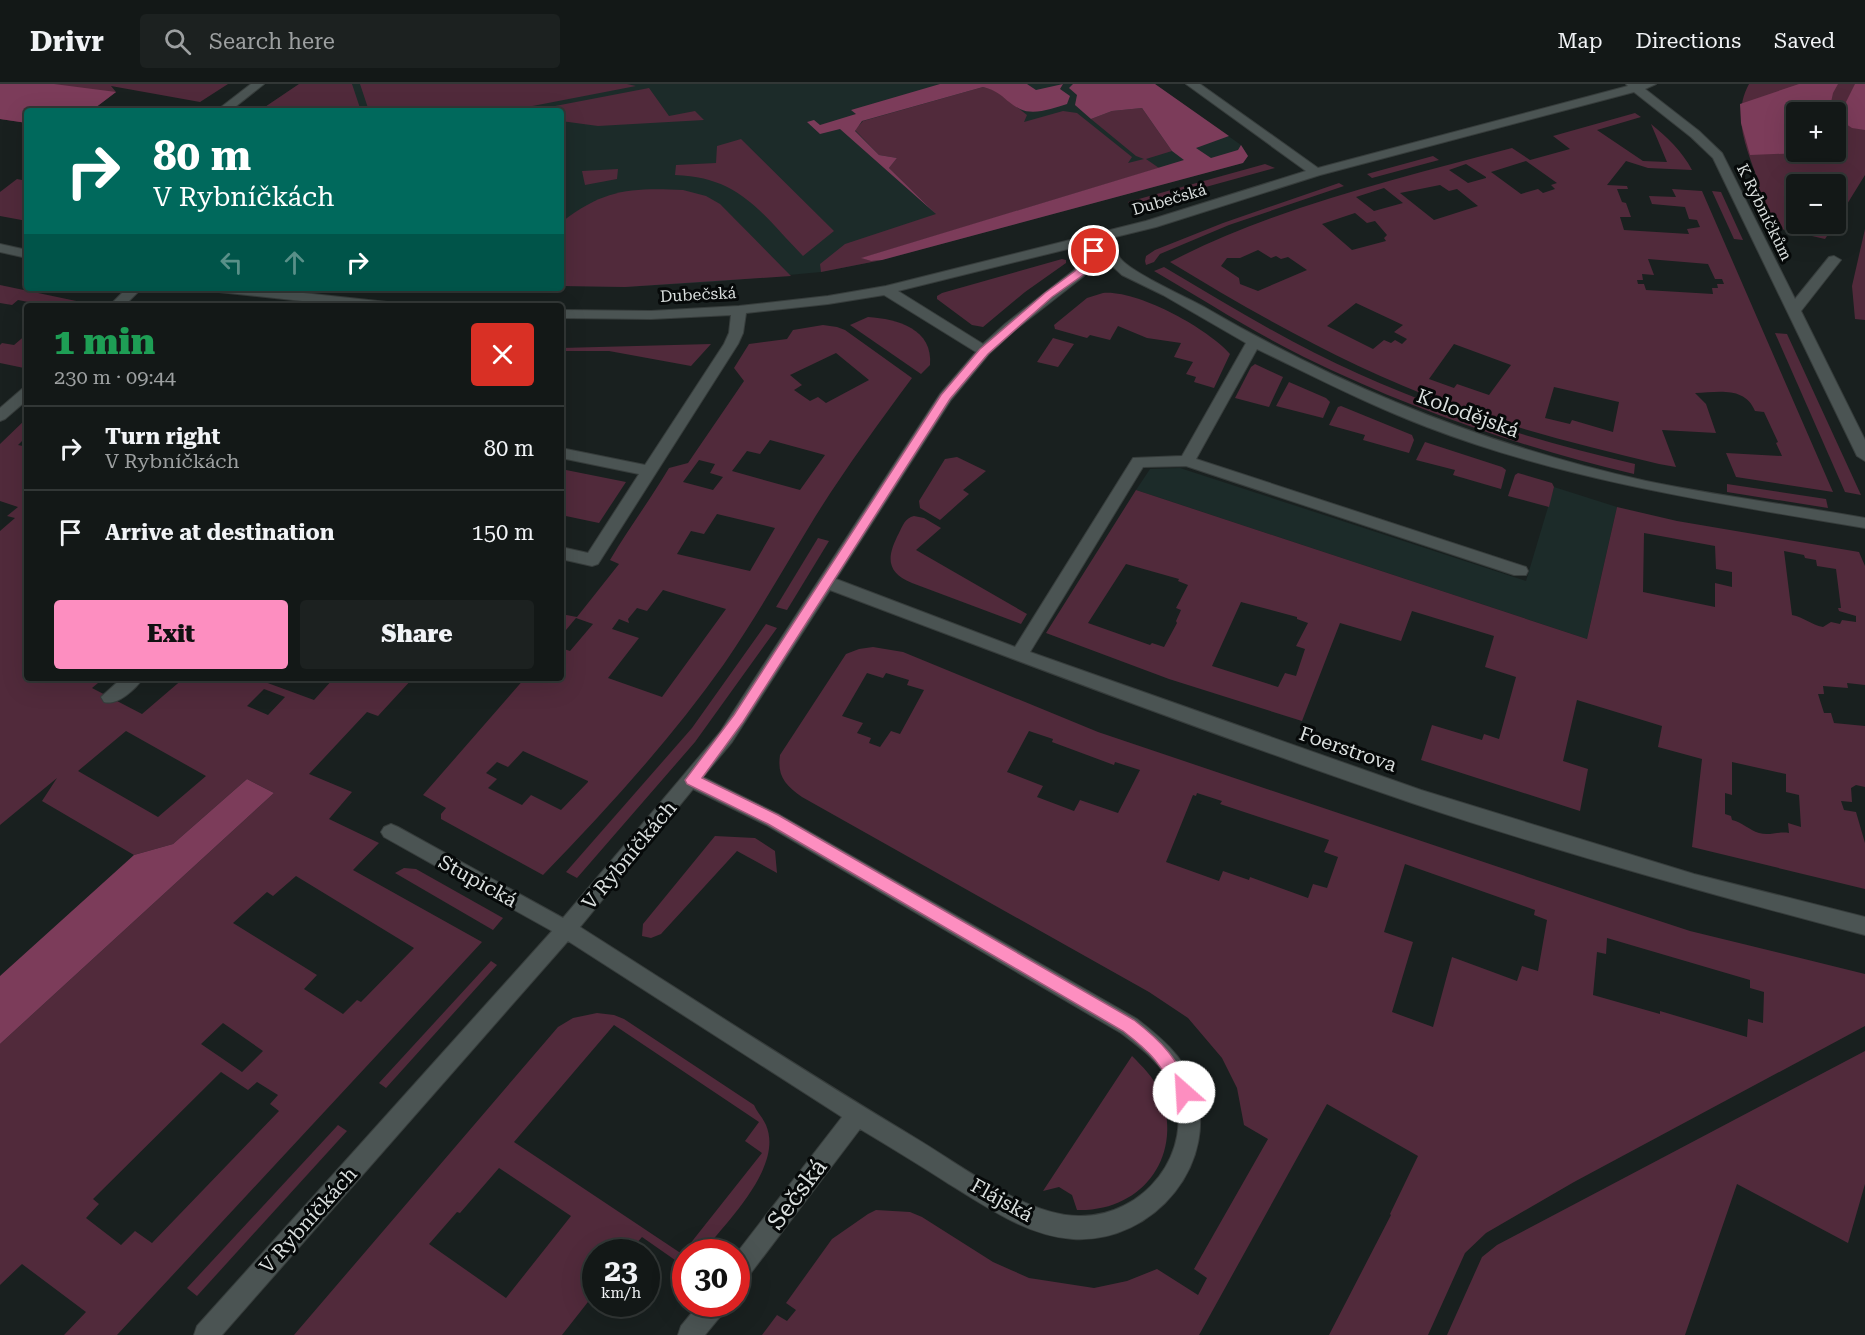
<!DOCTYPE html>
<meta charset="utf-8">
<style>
:root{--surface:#131817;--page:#1c2120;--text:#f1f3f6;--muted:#9da0a1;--line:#323736;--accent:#fd8ec0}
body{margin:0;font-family:"Roboto Serif",serif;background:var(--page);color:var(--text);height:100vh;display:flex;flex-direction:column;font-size:22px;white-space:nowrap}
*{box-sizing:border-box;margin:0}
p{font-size:20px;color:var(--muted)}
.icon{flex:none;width:33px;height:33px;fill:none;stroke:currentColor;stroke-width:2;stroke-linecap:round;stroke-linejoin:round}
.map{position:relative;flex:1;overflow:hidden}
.panel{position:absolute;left:24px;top:219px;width:540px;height:378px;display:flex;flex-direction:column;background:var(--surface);border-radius:6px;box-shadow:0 6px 24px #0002,0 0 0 2px var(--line)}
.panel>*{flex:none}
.hud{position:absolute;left:24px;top:24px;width:540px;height:183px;border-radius:6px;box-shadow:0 6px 24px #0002,0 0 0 2px var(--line);background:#00695c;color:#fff;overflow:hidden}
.buttons{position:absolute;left:1786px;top:18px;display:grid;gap:12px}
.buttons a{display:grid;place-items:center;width:60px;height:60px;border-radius:6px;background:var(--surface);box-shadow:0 6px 24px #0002,0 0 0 2px var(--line);font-size:30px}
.speed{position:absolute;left:582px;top:1155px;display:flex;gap:12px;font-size:30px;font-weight:700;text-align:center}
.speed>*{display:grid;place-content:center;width:78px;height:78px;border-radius:50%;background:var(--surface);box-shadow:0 6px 24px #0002,0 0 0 2px var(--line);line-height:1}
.speed small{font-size:15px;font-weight:400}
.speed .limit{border:9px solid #d22;background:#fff;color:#111}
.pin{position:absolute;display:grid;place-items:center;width:51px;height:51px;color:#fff;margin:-26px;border:3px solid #fff;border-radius:50%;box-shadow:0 2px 6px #0007}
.me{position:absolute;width:66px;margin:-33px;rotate:334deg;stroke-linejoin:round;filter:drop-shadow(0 0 4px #0008)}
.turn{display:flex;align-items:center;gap:21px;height:126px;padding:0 30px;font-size:27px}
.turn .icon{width:78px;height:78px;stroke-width:2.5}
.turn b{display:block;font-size:42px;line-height:51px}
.lanes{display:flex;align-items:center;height:57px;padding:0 30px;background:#0003;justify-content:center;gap:30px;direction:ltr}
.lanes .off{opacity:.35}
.round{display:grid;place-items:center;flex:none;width:63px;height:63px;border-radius:6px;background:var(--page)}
.summary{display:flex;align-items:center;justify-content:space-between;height:102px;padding:0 30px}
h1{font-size:36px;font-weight:800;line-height:45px;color:#1e9e55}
.button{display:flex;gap:12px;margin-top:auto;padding:12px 30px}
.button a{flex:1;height:69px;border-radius:6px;background:var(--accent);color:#111;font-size:24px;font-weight:800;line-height:69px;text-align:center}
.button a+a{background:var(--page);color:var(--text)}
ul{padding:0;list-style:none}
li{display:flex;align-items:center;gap:18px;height:84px;padding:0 30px;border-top:2px solid var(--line)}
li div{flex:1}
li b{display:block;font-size:22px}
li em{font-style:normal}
header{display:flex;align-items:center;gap:36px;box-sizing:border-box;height:84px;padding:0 30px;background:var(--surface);border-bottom:2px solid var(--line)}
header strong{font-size:28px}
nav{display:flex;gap:33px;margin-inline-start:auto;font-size:21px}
.search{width:420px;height:54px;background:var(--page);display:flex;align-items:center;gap:15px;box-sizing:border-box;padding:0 21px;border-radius:6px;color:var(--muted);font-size:22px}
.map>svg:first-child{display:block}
.built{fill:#1c2b29}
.green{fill:#512a3b;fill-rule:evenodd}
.forest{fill:#7c3c5a}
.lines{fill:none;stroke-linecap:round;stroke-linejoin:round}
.minor-casing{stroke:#373d3c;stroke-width:2}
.minor{fill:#4b5453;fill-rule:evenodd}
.route{fill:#fd8ec0;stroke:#a45c7d;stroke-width:1.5}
.labels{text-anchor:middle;stroke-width:6;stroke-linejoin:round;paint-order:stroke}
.far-street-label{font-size:16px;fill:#dadfde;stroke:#060909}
.street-label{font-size:20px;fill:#dadfde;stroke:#060909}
.near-street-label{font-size:24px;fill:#dadfde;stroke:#060909}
</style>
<header>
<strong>Drivr</strong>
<div class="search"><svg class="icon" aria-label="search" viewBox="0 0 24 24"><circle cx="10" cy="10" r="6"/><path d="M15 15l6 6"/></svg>Search here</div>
<nav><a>Map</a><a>Directions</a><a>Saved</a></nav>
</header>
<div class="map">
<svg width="1865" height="1251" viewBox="0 0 1865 1251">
<rect width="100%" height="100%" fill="#19201f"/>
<g class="built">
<path d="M299 0H1155L1241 61 1248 72 1243 79 882 176 821 188 713 198 625 203 561 202V27H259Z"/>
<path d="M1180 384 1526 497 1554 403 1617 423 1587 555 1136 406 1150 385Z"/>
</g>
<g class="green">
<path d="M0 0H228L200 18 111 2 116 8 91 27H27V39L0 35Z"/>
<path d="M299 0H352L361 27H259Z"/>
<path d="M360 0H627L636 2 507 27H369Z"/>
<path d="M1749 0H1865V91L1836 138V100H1797V140H1835L1825 155 1773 143 1750 103H1760C1749 68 1730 35 1749 0ZM1797 28H1836V68H1797Z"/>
<path d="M983 3 997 7 1027 31 1024 38 1063 27 1077 29 1132 73 1128 79 1144 75 1136 72 1091 35 1112 27 1142 24 1172 67 1146 75 1159 84 862 174 871 177 882 176 821 188 820 180 845 160 936 130 889 84 897 74 879 71 855 46 863 37Z"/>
<path d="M649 4 669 32 695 27 704 36 598 42 561 37V27H529Z"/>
<path d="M1635 29 1641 33 1597 46 1643 77 1667 78 1651 40C1667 53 1682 67 1692 86L1648 84 1626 77 1607 101 1627 102 1628 105H1617L1622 118 1626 119 1631 133H1620L1624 146 1689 150 1687 145 1700 143 1697 136 1689 135 1685 123 1652 120 1649 112 1676 113 1672 105 1702 107 1833 408 1736 393 1726 369 1782 372 1776 359 1778 358 1764 328 1755 327C1745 302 1718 308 1695 309L1706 320 1716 349 1662 346 1676 383 1659 380C1588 363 1518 346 1449 320 1351 284 1260 233 1170 178 1273 124 1400 94 1512 64L1530 76 1570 65 1553 52ZM1526 77 1557 99 1551 101 1555 105 1543 109 1538 105 1521 110 1491 88ZM1466 80 1486 93V94L1468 99 1449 86ZM1440 101 1449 107 1457 105 1478 122 1434 136 1400 109ZM1384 104 1403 119 1374 127 1356 113ZM1355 129 1367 139 1375 137 1387 151 1384 154 1386 157 1352 166 1322 140ZM1258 166 1271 174 1276 172 1281 175 1288 173 1307 186 1258 207 1240 200 1239 194 1221 182 1227 174H1240ZM1648 175 1708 180 1715 195H1722L1724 200H1717L1718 204H1712L1713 210 1646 206 1644 200H1638L1637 196H1643L1642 190 1654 191ZM1356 219 1403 241 1394 248 1407 255 1402 260 1395 256 1391 259 1384 256 1373 265 1327 242ZM1454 260 1511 281 1489 311 1457 300 1454 304 1429 295ZM1554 303 1619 318 1613 348 1572 336 1570 340 1545 334Z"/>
<path d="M741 55 834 147 803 172C761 129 740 93 675 91L676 81 716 79 717 62Z"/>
<path d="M1433 72 1439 76 1372 94 1367 90Z"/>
<path d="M1265 80 1275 84 1133 123 1128 118Z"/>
<path d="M618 85 617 95 585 101 582 87Z"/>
<path d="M17 95 27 97V137L0 132V108Z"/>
<path d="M1339 99 1344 102 1229 141 1160 170 1154 178 1146 181 1145 177 1146 172 1155 166 1223 139Z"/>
<path d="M683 106 706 112 720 120 791 192 625 203 561 202V139L563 137C605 105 631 104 683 106Z"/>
<path d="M1712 107 1721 108 1743 156 1734 155Z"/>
<path d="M1865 145V236L1855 235 1852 202Z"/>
<path d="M1062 175 1066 176V179L1025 208 983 243 972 241 937 215V212L942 209Z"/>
<path d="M1164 183C1228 221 1291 260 1359 290 1448 330 1541 358 1635 380L1634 390C1520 363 1410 325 1304 273 1253 248 1204 216 1154 187Z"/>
<path d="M0 201 81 218 84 222H31L34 219 18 216 12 221 0 219Z"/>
<path d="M1103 209C1138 206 1207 244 1230 270L1214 304 1194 298 1196 293 1186 290 1193 278 1174 273 1181 259 1147 254 1118 242 1110 256 1090 251 1087 254 1055 245 1054 241 1087 214Z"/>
<path d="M868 233C898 235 933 245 930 281L921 290 850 241Z"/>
<path d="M823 241 837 243 845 246 912 294C878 340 845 385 815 433 785 482 757 532 724 580 671 655 607 725 543 791L441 735V730L446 724 423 711 525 594H561V564L570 567 593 540 576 534 561 552V530L577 533 619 480 610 476C629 444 650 416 669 384L688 379 744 297 734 284 749 260 787 255 793 246ZM836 269 869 296 826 319 818 313 810 317 794 306 802 301 790 291ZM770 356 825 371 800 406 732 387 747 367 760 370ZM699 376 715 380 710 389 723 393 713 406 683 398ZM717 430 775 444 750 487 677 470 691 447 704 450ZM663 506 726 525 662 613 608 594 639 554 612 545 619 535 629 539 628 535 637 524 647 527ZM523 667 588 697V698L561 726 531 711 522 721 488 704 497 695 486 689 497 678 508 683Z"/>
<path d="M1775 249 1787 250 1861 411 1845 408Z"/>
<path d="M27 250V281L24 284 0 279V261L2 259 14 261Z"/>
<path d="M1053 254 1074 260 1058 283 1037 278Z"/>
<path d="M711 260 691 282 609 267H561V264Z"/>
<path d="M1255 280 1283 293 1269 323 1235 314 1251 283Z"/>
<path d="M1289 298 1326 314 1330 318 1323 334 1276 322Z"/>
<path d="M1341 322 1412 351 1414 356 1409 369 1363 356 1365 351 1329 341 1338 323Z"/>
<path d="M27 334V352L18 361 27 363V594H104L92 604 142 630 184 594H254L314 616 334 594H413L378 632 367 628 309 690 352 708 329 735 379 759 353 786 482 858 117 1251H64L86 1228 22 1180 0 1201V960L274 709 247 695 173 760 134 771 42 717 57 694 0 741V447L15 434 7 432 18 423 0 417V360ZM264 605 285 613 268 631 247 622ZM126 647 206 692 158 733 78 687ZM296 792 414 864 361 918 357 916 343 930 304 905 317 891 233 839 267 808 273 812ZM223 939 263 967 242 988 201 960ZM221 988 248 1006 257 998 278 1011 270 1020 279 1027 152 1159 135 1147 121 1161 86 1134 99 1120 93 1115Z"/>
<path d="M1425 358 1502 383 1506 386 1501 405 1453 391 1455 386 1416 376Z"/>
<path d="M957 373 986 387 963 406 969 410 940 436 920 424 919 417 945 375Z"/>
<path d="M561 385 626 398 599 439 561 431Z"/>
<path d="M1518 389 1552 399 1554 403 1549 423 1508 412 1515 391Z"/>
<path d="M1727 400 1826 415 1828 424 1727 408Z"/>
<path d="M1136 406 1587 555 1617 423 1677 437 1859 468 1865 482V601L1847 599 1848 604 1823 602 1824 610H1818L1824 629H1831L1834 639 1865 642V703L1856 701 1851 704 1852 718 1841 717 1844 726 1856 728 1865 759V805L1692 763 1702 675 1658 663 1662 642 1577 616 1563 677 1588 685 1580 727 1421 676 1432 641 1482 656 1484 650 1499 655 1516 593 1485 583 1494 552 1412 527 1401 557 1340 539 1302 637 1169 595 1046 549ZM1644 449 1715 462 1716 485 1732 488V503L1715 499V523L1643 508ZM1784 467 1804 471 1805 474 1816 476 1817 482 1836 485 1841 524H1838L1839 527 1856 532V538L1842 536 1840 540 1831 538 1823 543C1811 541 1804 533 1792 531ZM1126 480 1179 495 1178 497 1188 501 1176 524 1181 526 1176 537 1177 539 1164 563 1152 559 1150 561 1088 539ZM1241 518 1297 533V535L1308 539 1296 562 1305 565 1296 592 1285 589 1278 603 1212 582ZM1732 678 1786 690V708L1799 711 1801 743 1788 739 1789 749C1779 747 1770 752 1759 749 1749 746 1742 738 1732 736L1731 732 1725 730V709L1732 711Z"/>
<path d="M914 432 924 434 941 444 916 466 1027 530 1021 540 912 499C885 488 887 472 899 449 903 441 905 434 914 432Z"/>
<path d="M818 454 829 457 787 526 776 523Z"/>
<path d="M766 540 777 544 695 658 577 794 566 788 692 644Z"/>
<path d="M873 563 903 568 1098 648 1620 824 1690 847 1865 890V942L1574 1098 1486 1149 1465 1169 1428 1251H1329L1391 1131 1390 1130 1418 1072 1327 1020 1199 1251H762L777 1231 787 1237 796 1226 786 1219 832 1155 868 1130 876 1126 910 1128 922 1133 993 1178 1029 1194 1094 1204 1127 1197 1157 1185 1198 1211 1207 1194 1194 1185 1268 1055 1244 1041 1237 1004 1222 974 1188 934 1149 908 802 713C785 701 777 692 780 671L846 570 859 565ZM867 589 883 594 886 589 909 596 907 601 924 606 900 650 891 647 880 663 869 659 871 654 857 649 863 639 842 632ZM1029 647 1053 655 1052 658 1114 681 1115 678 1140 686 1118 729 1080 716 1074 727 1037 713 1043 702 1007 688ZM1197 709 1222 717 1220 720 1329 756 1324 768 1338 773 1327 804 1313 800 1308 814 1250 793 1249 796 1223 787 1219 797 1166 778 1193 711 1196 712ZM1405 780 1535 826 1534 831 1547 836 1538 887 1522 882 1517 897 1452 873 1433 943 1392 928 1413 858 1384 848ZM1607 854 1750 896V904L1764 908 1763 939 1748 935 1747 953 1660 927V930L1593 911 1597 868 1606 870Z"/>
<path d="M715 752 755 754 775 767 777 789 737 767 661 850 651 854 642 852 643 840Z"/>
<path d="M404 784 416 785 503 834 493 846 395 789Z"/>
<path d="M491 877 497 881 386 1004 379 999Z"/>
<path d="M597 929 614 931 624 935 754 1021C757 1028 763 1034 766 1041 784 1083 726 1138 703 1168H686L685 1183 642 1153 629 1168H596L595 1209 562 1251H294L558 943 573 934ZM614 941 759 1038 745 1057 762 1069 682 1170 514 1058ZM499 1084 571 1132 506 1214 429 1160 457 1128 460 1129Z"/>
<path d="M1865 967V1100L1848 1159 1737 1100 1685 1251H1447L1482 1173 1497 1161Z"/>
<path d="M1132 972C1142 982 1154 994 1160 1008 1185 1071 1143 1128 1077 1126L1072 1111 1059 1103 1043 1107Z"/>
<path d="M338 1041 347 1047 197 1212 187 1204Z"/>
</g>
<g class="forest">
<path d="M0 0H54L116 8 91 27H27V39L0 35Z"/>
<path d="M940 0H1027L1036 6 1063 0 1060 5 1070 12 1067 20C1053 24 1034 32 1020 25 1004 17 1003 8 983 3L862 37 855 47 879 71 897 74 889 84 936 130 840 45 820 50 807 38 814 36 820 41 856 30 851 26Z"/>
<path d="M1073 0H1155L1229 52 1196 64 1211 74 1238 66 1241 61 1248 72 1243 79 882 176 871 177 861 174 1184 76 1172 67 1142 24 1112 27 1091 35 1075 21 1077 11 1069 4Z"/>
<path d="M1799 0H1838L1833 9 1829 28H1797V68H1826L1750 71 1741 39 1740 20Z"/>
<path d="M1855 0H1865V46L1852 44 1843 38 1846 18Z"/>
<path d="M247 695 274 709 0 960V892L134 771 173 760Z"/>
</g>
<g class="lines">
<defs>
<g id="minor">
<path d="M251 0H264L230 27H216Z"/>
<path d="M1186 0H1200L1318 84 1628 2 1626 0H1656L1645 5 1699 47 1722 69 1795 215 1829 173 1834 172 1841 176 1801 227 1865 356V377L1857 372 1713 74 1691 53 1634 8 1320 91 1156 143 1111 154C1114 161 1116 168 1120 174 1130 188 1188 214 1206 224 1345 305 1489 362 1646 397 1718 412 1792 421 1865 434V444C1717 419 1568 397 1427 343 1369 321 1313 292 1257 265L1196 375 1526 483 1528 487 1526 491H1514L1186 382 1143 383 1030 568 1421 706 1694 790 1865 833V851C1713 811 1561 769 1412 719 1216 652 1023 579 830 506L732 658 703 693 780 731 1137 935C1160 953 1182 971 1193 999 1223 1077 1154 1160 1073 1155 1027 1152 987 1123 949 1100 920 1081 890 1063 860 1045L744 1198 736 1202V1170L842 1033 568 857 222 1251H194L197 1242 552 847 384 753 381 748 384 743 391 740 398 743 563 834 720 648 940 310 976 268 884 211 828 220 746 229 743 249 738 260 598 480 592 482 561 475V463L588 469 639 390 561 374V364L645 381 724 260 729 249 731 231 651 235 561 234V226L651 227 739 222 828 212 886 202 1146 137 1306 87ZM1092 159 1074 186 1005 240 983 260 898 207ZM1102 164 1110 180 1122 191 1163 211 1246 259 1182 372 1133 374 1015 563 836 495 951 316 989 270 1015 246 1084 192ZM693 705 766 741 1121 949C1141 964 1163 980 1173 1005 1196 1068 1144 1133 1079 1132 1026 1132 962 1082 917 1055 803 987 692 914 580 843Z"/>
<path d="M0 160 27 166V174L0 168Z"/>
<path d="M127 204H142L124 222H109Z"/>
<path d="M212 204H257L387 218 394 222H348L219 208Z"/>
<path d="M27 303V316L5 335 0 337V324L22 305Z"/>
<path d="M122 594H143C136 605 117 622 104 618L101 613Z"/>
<path d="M699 1220H726L723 1229 705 1251H678L681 1242Z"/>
</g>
</defs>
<use href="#minor" class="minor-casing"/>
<use href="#minor" class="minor"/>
</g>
<path class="route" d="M1091 165 1099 167 1083 191 1052 213 988 270 950 315 743 638 702 694 778 731 1134 936C1165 960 1176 974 1192 1008L1189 1014 1184 1016 1178 1014C1161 980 1153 970 1123 947L768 740 687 700 685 696 734 631 941 311 980 265 1045 209 1075 187Z"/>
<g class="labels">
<g class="far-street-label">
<text transform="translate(1169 115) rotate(-16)" y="6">Dubečská</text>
<text transform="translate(1765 128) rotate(64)" y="6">K Rybníčkům</text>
<text transform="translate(698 210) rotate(-3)" y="6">Dubečská</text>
</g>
<g class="street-label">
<text transform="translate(1468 329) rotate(20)" y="7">Kolodějská</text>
<text transform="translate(1348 665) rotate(19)" y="7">Foerstrova</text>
<text transform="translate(629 771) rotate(-50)" y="7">V Rybníčkách</text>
<text transform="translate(478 797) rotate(29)" y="7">Stupická</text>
<text transform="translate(1002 1116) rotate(29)" y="7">Flájská</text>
<text transform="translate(308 1136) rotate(-48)" y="7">V Rybníčkách</text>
</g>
<g class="near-street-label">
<text transform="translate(797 1110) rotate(-53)" y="8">Sečská</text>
</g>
</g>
</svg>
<div class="buttons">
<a>+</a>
<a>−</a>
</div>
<div class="speed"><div>23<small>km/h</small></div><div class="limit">30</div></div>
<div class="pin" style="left:1094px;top:167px;background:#d93025"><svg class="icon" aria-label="arrive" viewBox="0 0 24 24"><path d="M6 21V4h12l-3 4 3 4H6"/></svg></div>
<svg class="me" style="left:1184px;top:1008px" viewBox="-20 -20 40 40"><circle r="19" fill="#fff"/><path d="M0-13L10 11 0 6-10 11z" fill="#fd8ec0"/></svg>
<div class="hud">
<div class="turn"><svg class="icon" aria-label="right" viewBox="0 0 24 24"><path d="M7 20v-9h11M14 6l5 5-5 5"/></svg><div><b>80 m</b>V Rybníčkách</div></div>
<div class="lanes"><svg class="icon off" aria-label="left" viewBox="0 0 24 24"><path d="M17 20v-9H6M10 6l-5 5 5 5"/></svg><svg class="icon off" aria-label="ahead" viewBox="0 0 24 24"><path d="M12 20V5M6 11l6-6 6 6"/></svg><svg class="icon" aria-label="right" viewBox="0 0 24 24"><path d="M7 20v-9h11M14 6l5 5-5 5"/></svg></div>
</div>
<section class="panel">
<div class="summary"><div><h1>1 min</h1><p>230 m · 09:44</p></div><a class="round" style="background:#d93025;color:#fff"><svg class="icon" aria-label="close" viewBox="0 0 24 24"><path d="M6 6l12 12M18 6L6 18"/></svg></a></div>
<ul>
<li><svg class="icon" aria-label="right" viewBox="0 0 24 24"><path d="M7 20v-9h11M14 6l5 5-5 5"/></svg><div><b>Turn right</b><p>V Rybníčkách</p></div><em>80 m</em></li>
<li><svg class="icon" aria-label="arrive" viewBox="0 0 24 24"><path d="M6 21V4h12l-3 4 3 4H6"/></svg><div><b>Arrive at destination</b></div><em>150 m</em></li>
</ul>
<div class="button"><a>Exit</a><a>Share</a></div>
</section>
</div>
